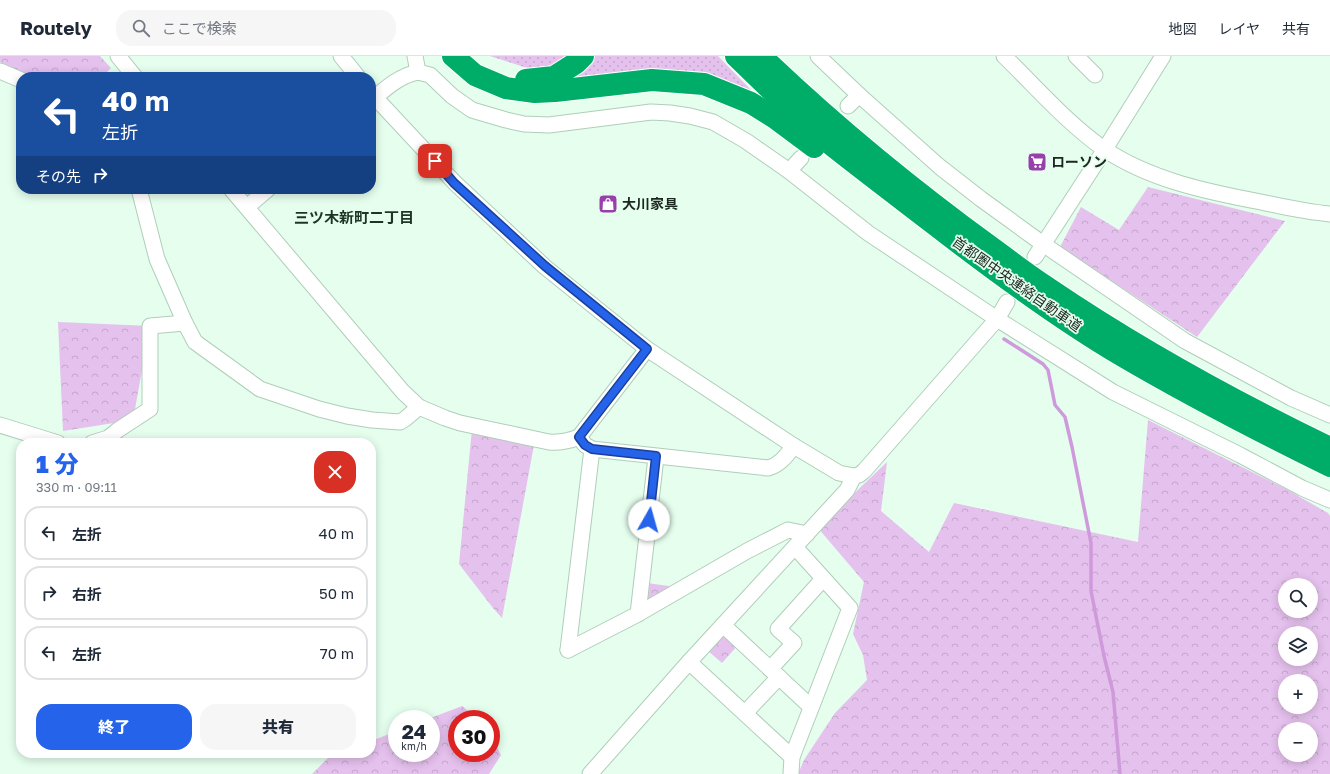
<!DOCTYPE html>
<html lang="ja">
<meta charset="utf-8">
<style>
:root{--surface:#fff;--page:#f6f6f7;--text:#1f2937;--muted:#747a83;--line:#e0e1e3;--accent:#2563eb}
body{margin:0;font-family:"Golos Text","Noto Sans JP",sans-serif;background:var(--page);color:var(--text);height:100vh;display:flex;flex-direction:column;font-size:15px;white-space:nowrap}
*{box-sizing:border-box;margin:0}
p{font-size:13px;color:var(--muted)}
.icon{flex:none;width:22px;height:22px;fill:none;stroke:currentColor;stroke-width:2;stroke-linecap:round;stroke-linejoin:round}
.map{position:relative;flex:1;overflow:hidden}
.sheet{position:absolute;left:16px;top:382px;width:360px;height:320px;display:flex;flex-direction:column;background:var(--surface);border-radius:16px;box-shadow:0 2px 10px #0003}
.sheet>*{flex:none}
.banner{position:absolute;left:16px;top:16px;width:360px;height:122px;border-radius:16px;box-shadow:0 2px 10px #0003;background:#1a4fa0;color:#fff;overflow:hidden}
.fabs{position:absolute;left:1278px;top:522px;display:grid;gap:8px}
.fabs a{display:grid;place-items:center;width:40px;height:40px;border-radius:50%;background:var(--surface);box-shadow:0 2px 10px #0003;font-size:20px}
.speed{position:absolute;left:388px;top:654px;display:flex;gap:8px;font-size:20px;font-weight:700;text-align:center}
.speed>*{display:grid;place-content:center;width:52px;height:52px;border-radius:50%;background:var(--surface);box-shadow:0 2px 10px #0003;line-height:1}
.speed small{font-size:10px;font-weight:400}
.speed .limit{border:6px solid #d22;background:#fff;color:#111}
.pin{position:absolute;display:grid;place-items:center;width:34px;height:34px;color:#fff;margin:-17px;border-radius:8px;box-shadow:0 2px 6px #0006}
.me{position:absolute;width:44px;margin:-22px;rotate:7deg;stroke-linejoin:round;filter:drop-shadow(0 0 3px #0008)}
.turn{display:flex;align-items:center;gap:14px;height:84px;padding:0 20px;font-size:18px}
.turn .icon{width:52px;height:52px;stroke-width:2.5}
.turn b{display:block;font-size:28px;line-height:34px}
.then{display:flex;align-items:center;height:38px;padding:0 20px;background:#0003;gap:8px;font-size:15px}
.round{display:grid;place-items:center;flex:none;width:42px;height:42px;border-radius:16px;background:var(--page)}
.overview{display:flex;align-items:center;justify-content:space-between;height:68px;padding:0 20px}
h1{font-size:24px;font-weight:800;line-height:30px;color:var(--accent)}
.primary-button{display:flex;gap:8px;margin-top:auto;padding:8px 20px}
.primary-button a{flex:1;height:46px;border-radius:16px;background:var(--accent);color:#fff;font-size:16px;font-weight:800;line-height:46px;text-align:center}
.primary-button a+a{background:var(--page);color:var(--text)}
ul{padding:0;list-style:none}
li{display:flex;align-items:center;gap:12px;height:54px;margin:0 8px 6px;padding:0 12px;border:2px solid var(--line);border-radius:16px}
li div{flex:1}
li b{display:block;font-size:15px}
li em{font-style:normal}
header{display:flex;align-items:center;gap:24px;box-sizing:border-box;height:56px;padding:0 20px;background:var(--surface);border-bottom:1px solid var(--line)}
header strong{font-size:19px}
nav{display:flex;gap:22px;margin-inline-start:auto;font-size:14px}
.search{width:280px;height:36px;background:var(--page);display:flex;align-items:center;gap:10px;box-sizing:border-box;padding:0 14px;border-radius:16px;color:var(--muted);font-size:15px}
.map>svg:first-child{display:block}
.grass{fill:url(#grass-dots)}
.forest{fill:url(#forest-crowns);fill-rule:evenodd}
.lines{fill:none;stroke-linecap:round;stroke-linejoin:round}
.stream{stroke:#ce9adb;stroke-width:3.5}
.minor-casing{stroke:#b0ceba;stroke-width:17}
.highway-casing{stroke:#fff;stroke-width:24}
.minor{stroke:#fff;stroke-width:15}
.highway{stroke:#00ad68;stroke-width:22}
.route-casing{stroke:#184099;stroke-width:10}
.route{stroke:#2563eb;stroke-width:7}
.labels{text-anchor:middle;stroke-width:3.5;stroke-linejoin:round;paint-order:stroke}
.poi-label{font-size:14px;font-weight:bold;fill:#1a261f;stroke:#e5feee;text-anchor:start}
.street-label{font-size:14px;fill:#1a261f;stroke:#e5feee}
.neighbourhood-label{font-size:15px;font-weight:bold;fill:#1c3626;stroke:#e5feee}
</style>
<header>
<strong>Routely</strong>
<div class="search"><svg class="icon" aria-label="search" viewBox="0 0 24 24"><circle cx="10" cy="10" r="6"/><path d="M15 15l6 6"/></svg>ここで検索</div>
<nav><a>地図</a><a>レイヤ</a><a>共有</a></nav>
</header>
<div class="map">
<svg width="1330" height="718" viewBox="0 0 1330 718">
<defs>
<pattern id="grass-dots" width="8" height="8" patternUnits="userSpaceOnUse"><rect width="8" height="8" fill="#e5c1ed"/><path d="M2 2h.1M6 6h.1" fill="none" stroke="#c4a6cb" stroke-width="1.8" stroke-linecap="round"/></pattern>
<pattern id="forest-crowns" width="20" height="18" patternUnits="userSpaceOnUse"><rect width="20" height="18" fill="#e5c1ed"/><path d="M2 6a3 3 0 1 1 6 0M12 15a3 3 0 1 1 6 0" fill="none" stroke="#c4a6cb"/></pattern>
</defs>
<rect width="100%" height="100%" fill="#e5feee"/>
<path class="grass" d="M490 0H718L756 39 580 24 524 11Z"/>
<g class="forest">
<path d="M0 0H100L111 12 102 21H32L0 6Z"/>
<path d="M1148 131 1285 165 1197 281 1060 191 1081 151 1119 174Z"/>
<path d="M58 266 150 270 133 364 63 375Z"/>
<path d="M1148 364 1286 433 1328 457 1330 460V718H798L804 704 835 657 867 624 863 599 853 578 864 526 818 472 887 406 881 455 929 496 954 447 1138 486ZM1285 529H1311V555H1285ZM1285 577H1311V603H1285ZM1285 625H1311V651H1285ZM1285 673H1311V699H1285Z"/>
<path d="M472 373 534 389 502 562 493 552 459 508Z"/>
<path d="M647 527 676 531 644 550Z"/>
<path d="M725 578 738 589 722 607 707 594Z"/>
<path d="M462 650 478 663H457V697H491V679L501 699 489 718H312L330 700 339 697H371V685L397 675V697H431V663H428Z"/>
</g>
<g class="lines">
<path class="stream" d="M1004 283 1043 308 1048 314 1055 349 1065 361 1072 391 1091 487V535L1104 600 1113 636 1120 718"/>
<defs>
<g id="minor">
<path d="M118 0 135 21"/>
<path d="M341 0 358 21"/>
<path d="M415 0 418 16 430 19 452 40 472 54 506 64 524 68 549 69 651 56 670 57 690 60 713 66 746 85 789 115 868 177 997 263 1113 336 1240 399 1302 432 1330 444"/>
<path d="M818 0 859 39"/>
<path d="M1004 0C1037 32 1067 67 1104 93 1150 124 1208 136 1261 146 1284 151 1307 156 1330 158"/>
<path d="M1076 0 1095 19"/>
<path d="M0 15 21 24"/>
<path d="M371 37 455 127 545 211 647 293 794 390 839 417 854 420 859 419 864 415 997 263 1007 246"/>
<path d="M371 45C386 32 399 20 418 16"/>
<path d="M848 50 859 39 940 111 981 143 1043 188 1185 285 1291 342 1330 359"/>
<path d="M789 115 801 102"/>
<path d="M139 133 157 203 185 267 195 286 260 333 319 353 347 360 372 364 400 366 405 363 419 351"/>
<path d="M231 133 403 336 419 351 445 362 460 367 549 386C561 387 569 385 579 381L647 293"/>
<path d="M247 151 268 133"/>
<path d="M1035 201 1105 93 1163 0"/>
<path d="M0 369 58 387"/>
<path d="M579 381 585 389 592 393 768 412C780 409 786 400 794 390"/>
<path d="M92 387 108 382 118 374 150 353V270L185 267"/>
<path d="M638 558 656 401"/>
<path d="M723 569 811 651"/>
<path d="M568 594 638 558 747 495 788 474 807 478"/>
<path d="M568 594 592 393"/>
<path d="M689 606 792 701"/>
<path d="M770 613 794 587 778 573 823 523"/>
<path d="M745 657 779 621"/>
<path d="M590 718 689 606 847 434 854 420"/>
<path d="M791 718 792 701 850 552 795 491"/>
</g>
<g id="highway">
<path d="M453 0 475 19 506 32 535 36 555 35 652 24 704 28 751 47 775 62 814 91"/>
<path d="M736 0C766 29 797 60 829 87 868 118 908 148 947 178 1003 221 1060 263 1121 299 1189 339 1259 375 1330 410"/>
<path d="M761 0C833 69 911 133 992 192 1010 205 1029 220 1048 232 1138 293 1233 345 1330 392"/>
<path d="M526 24 554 21 576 7 583 0"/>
</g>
</defs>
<use href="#minor" class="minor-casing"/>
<use href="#highway" class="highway-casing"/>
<use href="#minor" class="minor"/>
<use href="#highway" class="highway"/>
</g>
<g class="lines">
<defs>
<path id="route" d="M435 105 454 127 545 210 647 293 579 381 585 389 592 393 656 400 649 464"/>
</defs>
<use href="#route" class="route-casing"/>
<use href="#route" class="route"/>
</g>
<defs>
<symbol id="supermarket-square" viewBox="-11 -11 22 22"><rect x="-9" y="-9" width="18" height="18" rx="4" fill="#9740ac" stroke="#e5feee"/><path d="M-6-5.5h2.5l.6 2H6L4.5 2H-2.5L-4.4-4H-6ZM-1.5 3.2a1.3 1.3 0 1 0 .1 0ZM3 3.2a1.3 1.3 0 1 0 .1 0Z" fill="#fff"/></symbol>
<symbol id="shop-square" viewBox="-11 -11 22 22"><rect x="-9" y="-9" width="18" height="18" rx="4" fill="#9740ac" stroke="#e5feee"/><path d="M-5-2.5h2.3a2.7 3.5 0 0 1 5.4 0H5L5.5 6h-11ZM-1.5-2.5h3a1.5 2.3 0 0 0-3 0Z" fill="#fff"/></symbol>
</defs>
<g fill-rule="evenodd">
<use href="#supermarket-square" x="1026" y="95" width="22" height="22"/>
<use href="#shop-square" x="597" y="137" width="22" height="22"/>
</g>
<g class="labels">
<g class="poi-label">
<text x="1051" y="111">ローソン</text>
<text x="622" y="153">大川家具</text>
</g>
<g class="street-label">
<text transform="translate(1017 228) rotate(35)" y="5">首都圏中央連絡自動車道</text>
</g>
<g class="neighbourhood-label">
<text x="354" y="167">三ツ木新町二丁目</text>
</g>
</g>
</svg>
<div class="fabs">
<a><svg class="icon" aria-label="search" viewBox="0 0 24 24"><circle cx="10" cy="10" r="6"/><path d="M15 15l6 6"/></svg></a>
<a><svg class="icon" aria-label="layers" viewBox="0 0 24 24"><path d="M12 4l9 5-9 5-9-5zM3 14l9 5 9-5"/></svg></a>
<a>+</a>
<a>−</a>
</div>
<div class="speed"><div>24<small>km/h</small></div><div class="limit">30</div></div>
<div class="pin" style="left:435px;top:105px;background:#d93025"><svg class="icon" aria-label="arrive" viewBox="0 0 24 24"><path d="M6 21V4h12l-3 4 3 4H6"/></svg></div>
<svg class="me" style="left:649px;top:464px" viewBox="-20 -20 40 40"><circle r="19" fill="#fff"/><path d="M0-13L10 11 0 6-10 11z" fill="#2563eb"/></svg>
<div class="banner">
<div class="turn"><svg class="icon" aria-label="left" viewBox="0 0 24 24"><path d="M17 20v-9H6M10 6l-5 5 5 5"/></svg><div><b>40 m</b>左折</div></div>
<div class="then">その先<svg class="icon" aria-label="right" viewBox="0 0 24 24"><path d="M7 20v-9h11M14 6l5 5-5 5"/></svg></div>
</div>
<section class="sheet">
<div class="overview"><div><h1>1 分</h1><p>330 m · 09:11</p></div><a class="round" style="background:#d93025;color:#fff"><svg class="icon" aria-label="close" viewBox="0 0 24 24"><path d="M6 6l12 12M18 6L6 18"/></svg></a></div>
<ul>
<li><svg class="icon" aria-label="left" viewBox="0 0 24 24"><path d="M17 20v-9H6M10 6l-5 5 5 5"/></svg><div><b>左折</b></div><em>40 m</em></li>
<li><svg class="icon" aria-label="right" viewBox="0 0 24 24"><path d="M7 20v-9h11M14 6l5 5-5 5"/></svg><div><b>右折</b></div><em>50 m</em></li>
<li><svg class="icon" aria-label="left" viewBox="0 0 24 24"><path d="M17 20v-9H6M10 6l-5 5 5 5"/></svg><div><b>左折</b></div><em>70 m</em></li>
</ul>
<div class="primary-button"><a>終了</a><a>共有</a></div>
</section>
</div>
